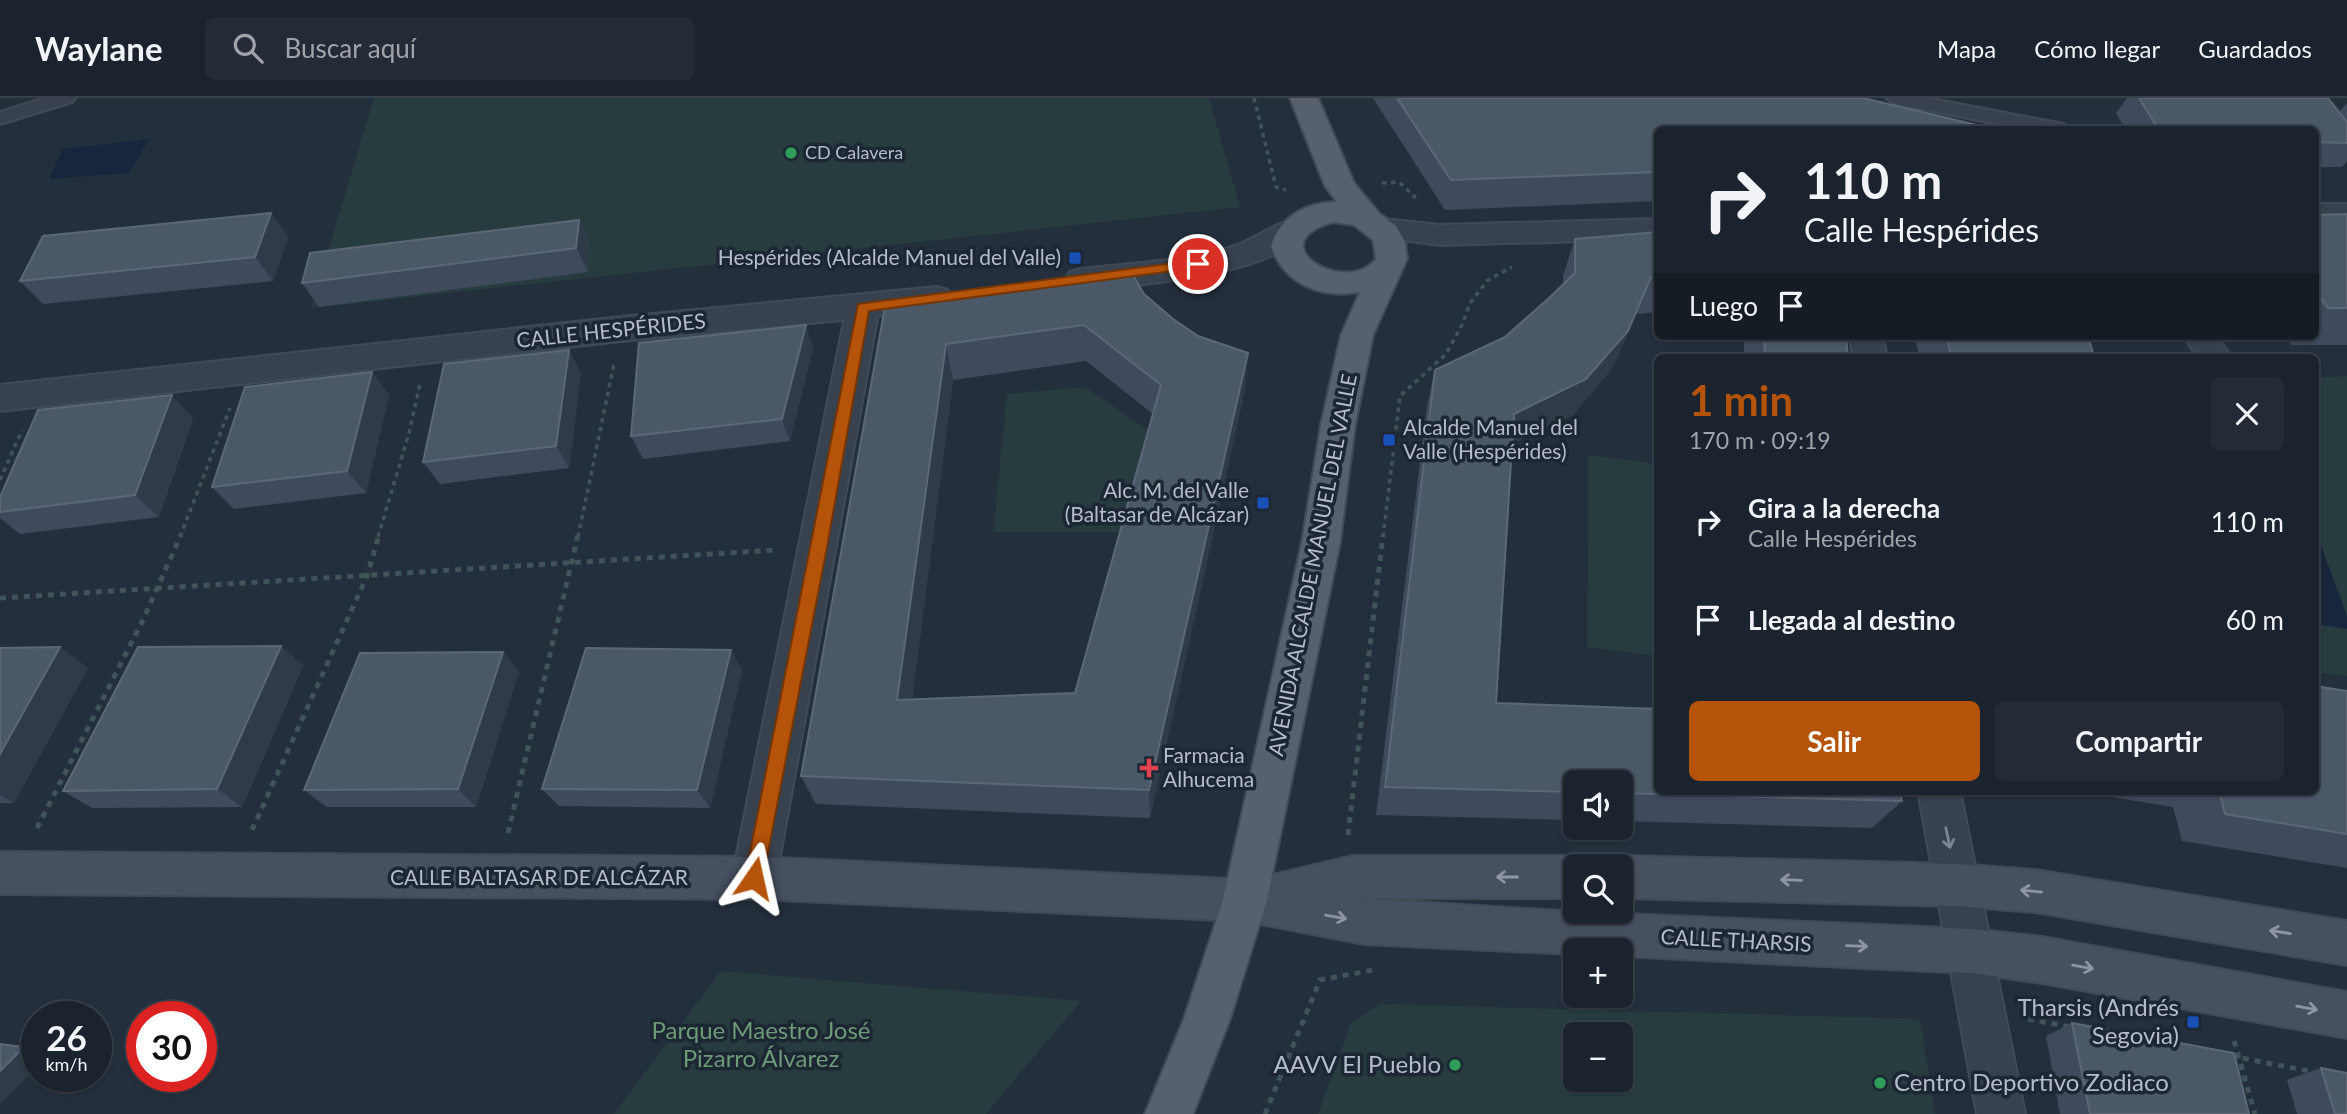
<!DOCTYPE html>
<html lang="es">
<meta charset="utf-8">
<style>
:root{--surface:#1b232e;--page:#242b36;--text:#f1f3f6;--muted:#a0a4aa;--line:#39404a;--accent:#b45309}
body{margin:0;font-family:Lato,sans-serif;background:var(--page);color:var(--text);height:100vh;display:flex;flex-direction:column;font-size:26px;white-space:nowrap}
*{box-sizing:border-box;margin:0}
p{font-size:23px;color:var(--muted)}
.icon{flex:none;width:38px;height:38px;fill:none;stroke:currentColor;stroke-width:2;stroke-linecap:round;stroke-linejoin:round}
.map{position:relative;flex:1;overflow:hidden}
.details{position:absolute;left:1654px;top:256px;width:665px;height:441px;display:flex;flex-direction:column;background:var(--surface);border-radius:10px;box-shadow:0 2px 5px #0004,0 0 0 2px var(--line)}
.details>*{flex:none}
.guide{position:absolute;left:1654px;top:28px;width:665px;height:214px;border-radius:10px;box-shadow:0 2px 5px #0004,0 0 0 2px var(--line);background:#1b232e;color:var(--text);overflow:hidden}
.tools{position:absolute;left:1563px;top:672px;display:grid;gap:14px}
.tools a{display:grid;place-items:center;width:70px;height:70px;border-radius:10px;background:var(--surface);box-shadow:0 2px 5px #0004,0 0 0 2px var(--line);font-size:35px}
.speed{position:absolute;left:21px;top:903px;display:flex;gap:14px;font-size:35px;font-weight:700;text-align:center}
.speed>*{display:grid;place-content:center;width:91px;height:91px;border-radius:50%;background:var(--surface);box-shadow:0 2px 5px #0004,0 0 0 2px var(--line);line-height:1}
.speed small{font-size:18px;font-weight:400}
.speed .limit{border:10px solid #d22;background:#fff;color:#111}
.pin{position:absolute;display:grid;place-items:center;width:60px;height:60px;color:#fff;margin:-30px;border:4px solid #fff;border-radius:50%;box-shadow:0 2px 7px #0007}
.me{position:absolute;width:77px;margin:-38px;rotate:11deg;stroke-linejoin:round;filter:drop-shadow(0 0 5px #0008)}
.turn{display:flex;align-items:center;gap:24px;height:147px;padding:0 35px;font-size:32px}
.turn .icon{width:91px;height:91px;stroke-width:2.5}
.turn b{display:block;font-size:49px;line-height:60px}
.then{display:flex;align-items:center;height:66px;padding:0 35px;background:#0003;gap:14px;font-size:26px}
.round{display:grid;place-items:center;flex:none;width:74px;height:74px;border-radius:10px;background:var(--page)}
.headline{display:flex;align-items:center;justify-content:space-between;height:119px;padding:0 35px}
h1{font-size:42px;font-weight:700;line-height:52px;color:var(--accent)}
.cta{display:flex;gap:14px;margin-top:auto;padding:14px 35px}
.cta a{flex:1;height:80px;border-radius:10px;background:var(--accent);color:#fff;font-size:28px;font-weight:700;line-height:80px;text-align:center}
.cta a+a{background:var(--page);color:var(--text)}
ul{padding:0;list-style:none}
li{display:flex;align-items:center;gap:21px;height:98px;padding:0 35px}
li div{flex:1}
li b{display:block;font-size:26px}
li em{font-style:normal}
header{display:flex;align-items:center;gap:42px;box-sizing:border-box;height:98px;padding:0 35px;background:var(--surface);border-bottom:2px solid var(--line)}
header strong{font-size:33px}
nav{display:flex;gap:38px;margin-inline-start:auto;font-size:24px}
.search{width:490px;height:63px;background:var(--page);display:flex;align-items:center;gap:18px;box-sizing:border-box;padding:0 24px;border-radius:10px;color:var(--muted);font-size:26px}
.map>svg:first-child{display:block}
.green{fill:#263c3f;fill-rule:evenodd}
.water{fill:#17263c}
.lines{fill:none;stroke-linecap:round;stroke-linejoin:round}
.service-casing{stroke:#414a57;stroke-width:4}
.minor-casing{stroke:#414a57;stroke-width:4}
.tertiary-casing{stroke:#414a57;stroke-width:4}
.secondary-casing{stroke:#414a57;stroke-width:4}
.primary-casing{stroke:#414a57;stroke-width:4}
.path-far1{stroke:#3f5557;stroke-width:3.5;stroke-dasharray:4.5 4.5;stroke-linecap:butt}
.path{stroke:#3f5557;stroke-width:5;stroke-dasharray:6 6;stroke-linecap:butt}
.service{fill:#38414e;fill-rule:evenodd}
.minor{fill:#38414e;fill-rule:evenodd}
.tertiary{fill:#38414e;fill-rule:evenodd}
.secondary{fill:#465061;fill-rule:evenodd}
.primary{fill:#56606e;fill-rule:evenodd}
.wall{fill:#3f4b5c;fill-rule:evenodd}
.shaded-wall{fill:#2f3b4b}
.building{fill:#4b5868;stroke:#5c6777;stroke-width:2;fill-rule:evenodd}
.oneway{stroke:#7c8592}
.oneway2{stroke:#8e96a5}
.route{fill:#b45309;stroke:#753606;stroke-width:2}
.leisure-dot{fill:#2e9e5b;stroke:#1d2633;stroke-width:2.5}
.transit-dot{fill:#1a4fb4;stroke:#1d2633;stroke-width:2.5}
.health-dot{fill:#e0444e;stroke:#1d2633;stroke-width:2.5}
.labels{text-anchor:middle;stroke-width:7;stroke-linejoin:round;paint-order:stroke}
.far-poi-label{font-size:18px;fill:#b4bcc9;stroke:#1d2633;text-anchor:start}
.poi-label{font-size:21px;fill:#b4bcc9;stroke:#1d2633;text-anchor:end}
.street-label{font-size:21px;fill:#b4bcc9;stroke:#1d2633}
.near-poi-label{font-size:24px;fill:#b4bcc9;stroke:#1d2633;text-anchor:end}
.near-park-label{font-size:24px;fill:#6b9a76;stroke:#1d2633}
</style>
<header>
<strong>Waylane</strong>
<div class="search"><svg class="icon" aria-label="search" viewBox="0 0 24 24"><circle cx="10" cy="10" r="6"/><path d="M15 15l6 6"/></svg>Buscar aquí</div>
<nav><a>Mapa</a><a>Cómo llegar</a><a>Guardados</a></nav>
</header>
<div class="map">
<svg width="2347" height="1016" viewBox="0 0 2347 1016">
<rect width="100%" height="100%" fill="#242f3e"/>
<g class="green">
<path d="M374 0H1209L1240 109 311 210Z"/>
<path d="M2347 278V578L2315 574V280Z"/>
<path d="M1085 289 1148 332 1120 434H993L1007 296Z"/>
<path d="M1588 357 1657 366V558L1587 549Z"/>
<path d="M721 873 1081 903 986 1016H614Z"/>
<path d="M1380 906 1920 921 1935 1016H1318L1351 925ZM1620 936V982H1575V936Z"/>
</g>
<g class="water">
<path d="M149 41 129 75 49 81 63 51Z"/>
<path d="M2315 431 2347 518V531L2315 526Z"/>
</g>
<g class="lines">
<defs>
<g id="service">
<path d="M45 0H75L72 4 0 26V14Z"/>
<path d="M1886 0H1927L2063 26 2072 32H2029L1896 6Z"/>
</g>
<g id="minor">
<path d="M863 198 874 201 879 209 776 780 770 795 754 801 738 795 732 780 847 209 852 201Z"/>
<path d="M1850 238H1882L1887 259H1853Z"/>
<path d="M2184 238H2217L2231 259H2197Z"/>
<path d="M1918 693H1960L2025 1016H1977Z"/>
</g>
<g id="tertiary">
<rect x="2315" y="106" width="32" height="20"/>
<path d="M1384 121 1440 127 1657 121V141L1440 147 1373 138 1369 131 1373 124Z"/>
<path d="M1291 122 1302 125 1306 132C1278 178 1132 187 1081 193L1070 190 1065 182 1070 174 1081 171C1131 165 1184 164 1232 149 1253 142 1270 128 1291 122Z"/>
<path d="M937 189 948 192 953 200 948 208 863 220 621 243 0 313V287L621 219Z"/>
</g>
<g id="secondary">
<path d="M0 754 754 759 1251 782 1353 758H1575L1591 764 1592 768H1575V800H1352L1575 814 1971 831 2042 839 2347 894V940L2042 885 1971 875 1620 858V852H1575V856L1364 846 1245 823 754 801 0 796Z"/>
<path d="M1620 758 1957 766 2035 772 2347 823V867L2035 814 1957 808 1620 800V768H1603L1604 764Z"/>
</g>
<path id="primary" d="M1290 0H1318L1354 85 1379 115 1396 128 1405 144 1407 161 1373 237 1355 327 1340 444 1267 802 1230 921 1193 1016H1145L1184 921 1223 802 1302 444 1321 327 1341 237 1360 194C1321 201 1284 186 1271 148 1280 118 1307 104 1337 104L1325 88ZM1333 124 1354 127 1373 142 1376 161C1346 199 1257 146 1333 124Z"/>
</defs>
<use href="#service" class="service-casing"/>
<use href="#minor" class="minor-casing"/>
<use href="#tertiary" class="tertiary-casing"/>
<use href="#secondary" class="secondary-casing"/>
<use href="#primary" class="primary-casing"/>
<g class="path-far1">
<path d="M1254 0 1276 89 1286 92"/>
<path d="M1382 85 1399 84 1416 100"/>
<path d="M0 382 22 332"/>
<path d="M180 439 230 310"/>
<path d="M378 439 409 335 420 286"/>
<path d="M578 439 614 266"/>
<path d="M1383 439 1400 298 1446 256 1462 227 1470 205 1488 182 1512 169"/>
</g>
<g class="path">
<path d="M0 500 776 452"/>
<path d="M37 730 142 524 181 437"/>
<path d="M252 732 367 478 379 437"/>
<path d="M508 735 578 437"/>
<path d="M1348 737 1383 437"/>
<path d="M2028 921 2071 929"/>
<path d="M2234 943 2255 1016"/>
<path d="M2231 958 2319 975"/>
<path d="M1265 1016 1320 882 1373 872"/>
</g>
<use href="#service" class="service"/>
<use href="#minor" class="minor"/>
<use href="#tertiary" class="tertiary"/>
<use href="#secondary" class="secondary"/>
<use href="#primary" class="primary"/>
</g>
<g class="wall">
<path d="M1373 0H1863L1657 32V103L1445 112Z"/>
<path d="M2127 0H2328L2339 14 2347 5V63L2342 69H2315V32H2126L2116 15Z"/>
<path d="M271 115 288 139 273 183 43 206 20 183Z"/>
<path d="M2347 116V247H2291L2285 238H2315V117Z"/>
<path d="M1657 134V214L1636 216 1613 269 1573 317 1512 346 1496 605 1902 703 1872 730 1620 723V684H1575V722L1376 717 1427 308 1435 272 1505 239 1548 201 1563 187V178L1575 141Z"/>
<path d="M590 146 588 174 319 209 302 185Z"/>
<path d="M1144 196 1173 221 1198 238 1248 255 1245 291 1150 720 816 706 801 678 886 203ZM1086 263 1153 316 1075 595 912 601 953 282Z"/>
<path d="M1744 238H1846L1848 259H1744Z"/>
<path d="M1915 238H2106H2088L2094 259H1919Z"/>
<path d="M813 250 790 343 643 361 631 338Z"/>
<path d="M569 252 581 275 569 370 440 386 423 364Z"/>
<path d="M389 297 366 395 234 411 212 389Z"/>
<path d="M193 320 159 419 20 436 0 420V399Z"/>
<path d="M281 548 303 568 242 709 92 710 63 693Z"/>
<path d="M0 550 88 570 14 705H0Z"/>
<path d="M503 554 519 574 476 709H327L304 692Z"/>
<path d="M742 572 710 710 559 708 542 691Z"/>
<path d="M2347 593V770L2182 743 2173 709 2093 696 2092 693H2315Z"/>
<path d="M2072 925 2249 1016H2060L2046 938Z"/>
<path d="M2321 970 2347 1016H2297L2287 982Z"/>
</g>
<g class="shaded-wall">
<path d="M271 115 288 139 273 183 255 159Z"/>
<path d="M579 122 590 146 588 174 576 150Z"/>
<path d="M1651 179 1613 269 1573 317 1502 351 1514 316Z"/>
<path d="M806 227 813 250 790 343 782 321Z"/>
<path d="M946 246 953 282 908 632 897 602Z"/>
<path d="M569 252 581 275 569 370 556 348Z"/>
<path d="M1248 255 1245 291 1150 720 1149 692Z"/>
<path d="M372 274 389 297 366 395 347 373Z"/>
<path d="M172 297 193 320 159 419 135 397Z"/>
<path d="M281 548 303 568 242 709 217 691Z"/>
<path d="M60 549 88 570 14 705 0 697V656Z"/>
<path d="M731 552 742 572 710 710 697 692Z"/>
<path d="M503 554 519 574 476 709 458 691Z"/>
<path d="M24 949 37 954V969L0 1006V973Z"/>
</g>
<g class="building">
<path d="M1397 0H1863L1998 32H1657V74L1451 82Z"/>
<path d="M2139 0H2328L2347 24V45L2315 44V32H2159Z"/>
<path d="M271 115 255 159 20 183 43 138Z"/>
<path d="M2347 116V210H2328L2315 194V117Z"/>
<path d="M579 122 576 150 302 185 310 155Z"/>
<path d="M1657 134V179H1651L1628 233 1586 281 1514 316 1496 605 1657 611V693H1900L1902 703 1620 695V684H1575V694L1385 689 1435 272 1505 239 1548 201 1575 175V141Z"/>
<path d="M1130 172 1144 196 1173 221 1198 238 1248 255 1149 692 801 678 886 203ZM1084 227 1161 287 1075 595 897 602 946 246Z"/>
<path d="M806 227 782 321 631 338 639 245Z"/>
<path d="M1764 238H1846L1848 259H1765Z"/>
<path d="M1947 238H2088L2094 259H1951Z"/>
<path d="M569 252 556 348 423 364 444 266Z"/>
<path d="M372 274 347 373 212 389 245 289Z"/>
<path d="M172 297 135 397 0 414V399L38 312Z"/>
<path d="M281 548 217 691 63 693 138 549Z"/>
<path d="M60 549 0 656V550Z"/>
<path d="M586 550 731 552 697 692 542 691Z"/>
<path d="M503 554 458 691 304 692 360 555Z"/>
<path d="M2315 588 2347 593V736L2225 716 2219 693H2315Z"/>
<path d="M2072 925 2234 955 2249 1016H2090Z"/>
<path d="M0 946 24 949 0 973Z"/>
<path d="M2321 970 2347 975V1016H2335Z"/>
</g>
<defs><path id="oneway-shaft" d="M-6 0H5M1.5-3L5.5 0L1.5 3" fill="none" stroke-width="1.6" stroke-linecap="round" stroke-linejoin="round" transform="scale(1.75)"/></defs>
<use class="oneway" href="#oneway-shaft" transform="translate(1948 740) rotate(78)"/>
<g class="oneway2">
<use href="#oneway-shaft" transform="translate(1507 779) rotate(180)"/>
<use href="#oneway-shaft" transform="translate(1791 782) rotate(-178)"/>
<use href="#oneway-shaft" transform="translate(2031 793) rotate(-174)"/>
<use href="#oneway-shaft" transform="translate(1336 819) rotate(10)"/>
<use href="#oneway-shaft" transform="translate(2280 834) rotate(-171)"/>
<use href="#oneway-shaft" transform="translate(1857 848) rotate(2)"/>
<use href="#oneway-shaft" transform="translate(2083 869) rotate(10)"/>
<use href="#oneway-shaft" transform="translate(2307 910) rotate(10)"/>
</g>
<path class="route" d="M1198 162 1203 163V169L869 213 827 449 763 780 760 786 754 789 747 786 745 780 858 206Z"/>
<g class="leisure-dot">
<circle cx="791" cy="55" r="7"/>
<circle cx="1455" cy="967" r="7"/>
<circle cx="1880" cy="985" r="7"/>
</g>
<g class="transit-dot">
<rect x="1068" y="153" width="14" height="14" rx="3.5"/>
<rect x="1382" y="335" width="14" height="14" rx="3.5"/>
<rect x="1256" y="398" width="14" height="14" rx="3.5"/>
<rect x="2186" y="917" width="14" height="14" rx="3.5"/>
</g>
<path class="health-dot" d="M1145.5 659.5h7v7h7v7h-7v7h-7v-7h-7v-7h7z"/>
<g class="labels">
<g class="far-poi-label">
<text x="805" y="61">CD Calavera</text>
</g>
<g class="poi-label">
<text x="1061" y="167">Hespérides (Alcalde Manuel del Valle)</text>
<text x="1403" y="337" text-anchor="start">Alcalde Manuel del<tspan x="1403" dy="24">Valle (Hespérides)</tspan></text>
<text x="1249" y="400">Alc. M. del Valle<tspan x="1249" dy="24">(Baltasar de Alcázar)</tspan></text>
<text x="1163" y="665" text-anchor="start">Farmacia<tspan x="1163" dy="24">Alhucema</tspan></text>
</g>
<g class="street-label">
<text transform="translate(611 233) rotate(-6)" y="7">CALLE HESPÉRIDES</text>
<text transform="translate(1313 467) rotate(-79)" y="7">AVENIDA ALCALDE MANUEL DEL VALLE</text>
<text x="539" y="787">CALLE BALTASAR DE ALCÁZAR</text>
<text transform="translate(1736 843) rotate(3)" y="7">CALLE THARSIS</text>
</g>
<g class="near-poi-label">
<text x="2179" y="918">Tharsis (Andrés<tspan x="2179" dy="28">Segovia)</tspan></text>
<text x="1441" y="975">AAVV El Pueblo</text>
<text x="1894" y="993" text-anchor="start">Centro Deportivo Zodiaco</text>
</g>
<g class="near-park-label">
<text x="761" y="941">Parque Maestro José<tspan x="761" dy="28">Pizarro Álvarez</tspan></text>
</g>
</g>
</svg>
<div class="tools">
<a><svg class="icon" aria-label="sound" viewBox="0 0 24 24"><path d="M4 9h4l5-4v14l-5-4H4zM17 9q2 3 0 6"/></svg></a>
<a><svg class="icon" aria-label="search" viewBox="0 0 24 24"><circle cx="10" cy="10" r="6"/><path d="M15 15l6 6"/></svg></a>
<a>+</a>
<a>−</a>
</div>
<div class="speed"><div>26<small>km/h</small></div><div class="limit">30</div></div>
<div class="pin" style="left:1198px;top:166px;background:#d93025"><svg class="icon" aria-label="arrive" viewBox="0 0 24 24"><path d="M6 21V4h12l-3 4 3 4H6"/></svg></div>
<svg class="me" style="left:754px;top:780px" viewBox="-20 -20 40 40"><path d="M0-17L14 15 0 8-14 15z" fill="#b45309" stroke="#fff" stroke-width="4"/></svg>
<div class="guide">
<div class="turn"><svg class="icon" aria-label="right" viewBox="0 0 24 24"><path d="M7 20v-9h11M14 6l5 5-5 5"/></svg><div><b>110 m</b>Calle Hespérides</div></div>
<div class="then">Luego<svg class="icon" aria-label="arrive" viewBox="0 0 24 24"><path d="M6 21V4h12l-3 4 3 4H6"/></svg></div>
</div>
<section class="details">
<div class="headline"><div><h1>1 min</h1><p>170 m · 09:19</p></div><a class="round"><svg class="icon" aria-label="close" viewBox="0 0 24 24"><path d="M6 6l12 12M18 6L6 18"/></svg></a></div>
<ul>
<li><svg class="icon" aria-label="right" viewBox="0 0 24 24"><path d="M7 20v-9h11M14 6l5 5-5 5"/></svg><div><b>Gira a la derecha</b><p>Calle Hespérides</p></div><em>110 m</em></li>
<li><svg class="icon" aria-label="arrive" viewBox="0 0 24 24"><path d="M6 21V4h12l-3 4 3 4H6"/></svg><div><b>Llegada al destino</b></div><em>60 m</em></li>
</ul>
<div class="cta"><a>Salir</a><a>Compartir</a></div>
</section>
</div>
